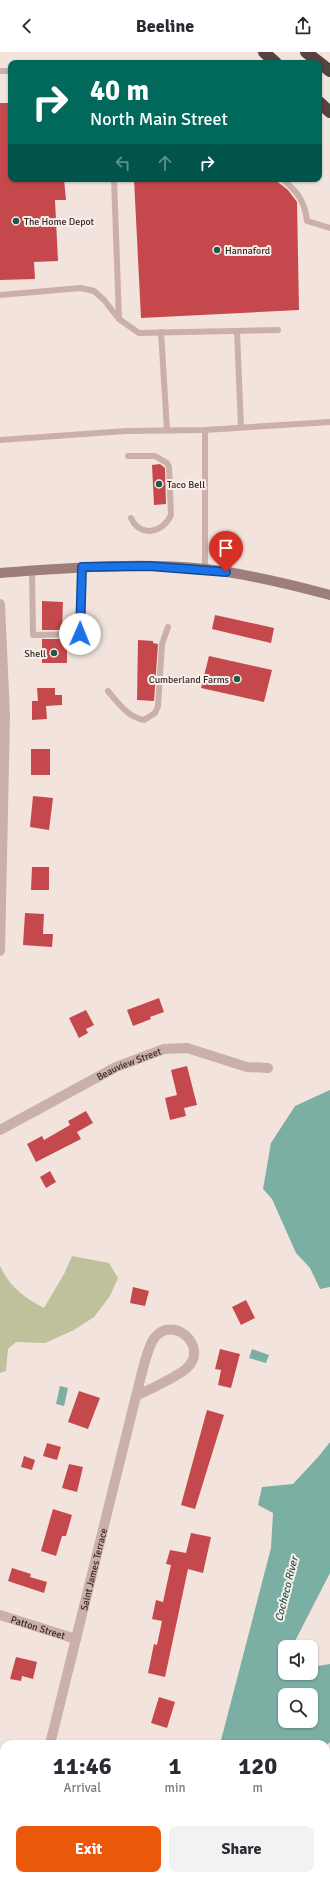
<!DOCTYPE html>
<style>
:root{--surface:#fff;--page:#f2f2f3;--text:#2b2b33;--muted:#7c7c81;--accent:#ea580c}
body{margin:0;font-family:Signika,sans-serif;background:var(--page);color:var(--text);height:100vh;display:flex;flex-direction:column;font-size:15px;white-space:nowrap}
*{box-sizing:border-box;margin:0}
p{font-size:13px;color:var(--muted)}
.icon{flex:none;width:22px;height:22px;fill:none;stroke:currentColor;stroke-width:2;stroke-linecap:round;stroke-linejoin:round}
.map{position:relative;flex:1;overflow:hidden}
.drawer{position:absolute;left:0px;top:1688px;width:330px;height:140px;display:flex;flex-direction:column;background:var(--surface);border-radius:12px 12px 0 0;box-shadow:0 1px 3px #0004}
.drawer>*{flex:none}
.guide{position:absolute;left:8px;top:8px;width:314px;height:122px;border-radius:8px;box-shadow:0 1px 3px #0004;background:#00695c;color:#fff;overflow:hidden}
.tools{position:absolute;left:278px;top:1588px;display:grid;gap:8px}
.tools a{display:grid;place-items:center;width:40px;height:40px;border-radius:8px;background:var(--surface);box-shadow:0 1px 3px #0004;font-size:20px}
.pin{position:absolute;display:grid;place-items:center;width:34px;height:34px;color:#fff;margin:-41px -17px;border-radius:50% 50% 50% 0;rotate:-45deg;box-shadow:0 0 4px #0007}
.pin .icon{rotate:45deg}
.me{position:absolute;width:44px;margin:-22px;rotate:1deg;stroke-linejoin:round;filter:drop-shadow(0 0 3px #0008)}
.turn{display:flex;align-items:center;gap:14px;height:84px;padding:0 16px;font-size:18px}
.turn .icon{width:52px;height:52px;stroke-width:2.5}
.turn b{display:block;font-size:28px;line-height:34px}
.lanes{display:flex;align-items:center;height:38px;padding:0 16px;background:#0003;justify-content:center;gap:20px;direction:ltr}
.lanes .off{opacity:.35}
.eta{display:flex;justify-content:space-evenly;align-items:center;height:68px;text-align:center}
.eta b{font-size:24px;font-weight:800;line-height:28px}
.cta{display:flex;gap:8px;margin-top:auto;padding:8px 16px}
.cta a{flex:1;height:46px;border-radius:8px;background:var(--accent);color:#fff;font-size:16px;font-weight:800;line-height:46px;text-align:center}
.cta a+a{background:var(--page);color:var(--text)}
header{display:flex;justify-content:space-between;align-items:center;height:52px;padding:0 16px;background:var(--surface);font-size:18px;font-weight:800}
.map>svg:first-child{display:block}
.green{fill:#bfc19d}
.water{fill:#7cafa4;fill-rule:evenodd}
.building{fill:#c5494c}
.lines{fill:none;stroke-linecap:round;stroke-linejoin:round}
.service{stroke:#cab0a9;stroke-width:6}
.minor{stroke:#cab0a9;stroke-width:10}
.secondary{stroke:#9e7e7a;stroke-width:10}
.motorway{stroke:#584140;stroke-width:12}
.route-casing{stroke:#114b97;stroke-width:10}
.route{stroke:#1a73e8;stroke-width:7}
.poi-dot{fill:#1f594d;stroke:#faeeea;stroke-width:1.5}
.labels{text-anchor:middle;stroke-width:4;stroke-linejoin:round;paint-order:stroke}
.poi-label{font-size:10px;fill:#382a29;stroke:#faeeea;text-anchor:start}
.street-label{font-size:10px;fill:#382a29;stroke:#faeeea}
.water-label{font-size:11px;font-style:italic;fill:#1f594d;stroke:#faeeea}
</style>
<header><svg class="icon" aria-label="back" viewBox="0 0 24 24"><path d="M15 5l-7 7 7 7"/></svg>Beeline<svg class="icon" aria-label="share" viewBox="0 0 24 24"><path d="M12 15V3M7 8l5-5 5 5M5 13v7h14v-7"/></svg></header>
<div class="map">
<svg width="330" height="1828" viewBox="0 0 330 1828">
<rect width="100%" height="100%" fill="#f2e3dd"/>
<path class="green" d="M72 1204 109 1211 118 1226 110 1244 94 1265 74 1278 45 1291 16 1290 8 1297 6 1319 0 1321V1214C10 1235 23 1245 44 1256L64 1222Z"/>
<g class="water">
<path d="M330 1038V1235L320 1237 310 1216 296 1201 272 1147 263 1137 271 1091 295 1054Z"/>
<path d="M252 1297 269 1303 266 1311 249 1306Z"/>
<path d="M60 1334 68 1336 64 1354 56 1352Z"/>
<path d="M330 1390V1521L295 1589 296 1595H285V1621H311V1615L330 1612V1690L326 1694V1692H220L271 1496 273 1461 258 1453 262 1435 293 1432 319 1404ZM285 1643H311V1669H285Z"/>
<path d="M184 1824H249L247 1828H182Z"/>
</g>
<g class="building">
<path d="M0 51H11V127H64L66 148H55L58 209 34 210 35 227 0 228Z"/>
<path d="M134 127H274L288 138 297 150 299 258 141 266Z"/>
<path d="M160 412 165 416 166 452 154 453 152 413Z"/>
<path d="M42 549 63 550 62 578H42Z"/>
<path d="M215 563 274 576 271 591 212 577Z"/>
<path d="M42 587H62V590H67V611H42Z"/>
<path d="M138 588 153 589V591L158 592 154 649 137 648Z"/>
<path d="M209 604 272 618 264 650 201 636Z"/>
<path d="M37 636H55V643H62V653L46 654 47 667 32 668V649H38Z"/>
<rect x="31" y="697" width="19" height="26"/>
<path d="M33 744 53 746 49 778 30 775Z"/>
<path d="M32 815H49V838H31Z"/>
<path d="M25 861 44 862 43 882H53L52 895 23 893Z"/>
<path d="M159 946 164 960 150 965 151 967 133 974 127 958Z"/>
<path d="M86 958 94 973 86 977 88 981 79 986 69 966Z"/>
<path d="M187 1014 197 1053 184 1056 186 1064 170 1068 165 1046 177 1043 171 1018Z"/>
<path d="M86 1059 93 1071 77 1080 81 1087 36 1110 27 1092 42 1084 44 1088 70 1073 68 1069Z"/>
<path d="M50 1119 56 1130 46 1136 40 1125Z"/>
<path d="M133 1235 149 1239 145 1254 130 1251Z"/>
<path d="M246 1248 255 1266 241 1273 232 1255Z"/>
<path d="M220 1297 240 1302 231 1336 218 1333 221 1318 215 1317Z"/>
<path d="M79 1339 100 1346 88 1377 68 1370Z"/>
<path d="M207 1358 224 1363 195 1457 181 1453Z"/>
<path d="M47 1391 61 1395 57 1408 43 1404Z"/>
<path d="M24 1404 35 1408 32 1418 21 1415Z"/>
<path d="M69 1412 83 1415 77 1440 62 1436Z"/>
<path d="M53 1457 72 1463 66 1484H62L56 1504 41 1499Z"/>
<path d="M191 1481 211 1485 203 1521 188 1517 165 1625 148 1621 154 1592 157 1593 162 1569 152 1567 156 1548 163 1550 171 1513 166 1512 170 1498 186 1501Z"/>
<path d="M12 1516 31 1522 30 1525 47 1530 44 1541 8 1529Z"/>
<path d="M16 1605 37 1610 33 1627 22 1624 21 1629 10 1627Z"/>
<path d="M159 1645 175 1650 167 1676 151 1671Z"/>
</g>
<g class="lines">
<g class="service">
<path d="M0 19H11"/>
<path d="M114 127 119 267"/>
<path d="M283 127C297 140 305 149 307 169L330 176"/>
<path d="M0 243 81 236 94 239 104 248 119 267 139 281 278 278"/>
<path d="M237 279 241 375"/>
<path d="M161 280 167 378"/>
<path d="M205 378V517"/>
<path d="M0 388 126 379 205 378 330 370"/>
<path d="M128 404H155L167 411 169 415 171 463C163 481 140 486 131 466"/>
<path d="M32 519 33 583 80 582 82 515"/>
<path d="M108 639C118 651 128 665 144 668L155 661 158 654 162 592 168 575"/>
</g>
<g class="minor">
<path d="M0 552 5 664 0 899"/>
<path id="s1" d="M0 1078 116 1015 164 997 187 996 247 1015 268 1016"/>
<path id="s2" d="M0 1563 76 1587"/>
<path id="s3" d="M50 1692 136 1344C140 1330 147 1294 155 1285 174 1263 208 1294 188 1315 178 1325 150 1337 136 1344"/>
</g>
<path class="secondary" d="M0 521C68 516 137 510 206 517 248 522 289 532 330 543"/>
<g class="motorway">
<path d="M264 0 276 11"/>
<path d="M306 0 330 19"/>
<path d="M319 50 330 60"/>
</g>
</g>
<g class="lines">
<defs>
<path id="route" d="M80 582 82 515 149 514 226 520"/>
</defs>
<use href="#route" class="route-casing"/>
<use href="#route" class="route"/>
</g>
<g class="poi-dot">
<circle cx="16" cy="169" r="4"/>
<circle cx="217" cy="198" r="4"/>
<circle cx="159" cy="432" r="4"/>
<circle cx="54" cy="601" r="4"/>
<circle cx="237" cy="627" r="4"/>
</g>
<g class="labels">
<g class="poi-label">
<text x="24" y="173">The Home Depot</text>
<text x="225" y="202">Hannaford</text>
<text x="167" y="436">Taco Bell</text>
<text x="46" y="605" text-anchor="end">Shell</text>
<text x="229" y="631" text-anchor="end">Cumberland Farms</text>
</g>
<g class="street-label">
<text dy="4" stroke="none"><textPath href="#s1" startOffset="145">Beauview Street</textPath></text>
<text dy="4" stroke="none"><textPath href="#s3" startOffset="180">Saint James Terrace</textPath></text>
<text dy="4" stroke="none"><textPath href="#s2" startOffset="40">Patton Street</textPath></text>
</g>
<g class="water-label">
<text transform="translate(286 1537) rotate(-76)" y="4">Cocheco River</text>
</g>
</g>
</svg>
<div class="tools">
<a><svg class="icon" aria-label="sound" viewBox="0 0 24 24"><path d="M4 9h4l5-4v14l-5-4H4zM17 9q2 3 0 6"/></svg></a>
<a><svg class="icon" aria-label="search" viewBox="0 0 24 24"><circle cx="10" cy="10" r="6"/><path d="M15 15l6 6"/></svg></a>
</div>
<div class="pin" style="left:226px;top:520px;background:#d93025"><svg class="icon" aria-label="arrive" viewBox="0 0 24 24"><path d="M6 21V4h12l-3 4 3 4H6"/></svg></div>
<svg class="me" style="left:80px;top:582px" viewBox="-20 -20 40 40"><circle r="19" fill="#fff"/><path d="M0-13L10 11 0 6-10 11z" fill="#1a73e8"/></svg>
<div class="guide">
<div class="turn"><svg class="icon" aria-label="right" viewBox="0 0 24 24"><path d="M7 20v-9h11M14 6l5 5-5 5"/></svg><div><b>40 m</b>North Main Street</div></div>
<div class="lanes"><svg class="icon off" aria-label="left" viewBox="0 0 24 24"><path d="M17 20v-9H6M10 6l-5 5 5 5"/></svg><svg class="icon off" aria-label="ahead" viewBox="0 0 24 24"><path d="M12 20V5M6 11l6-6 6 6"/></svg><svg class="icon" aria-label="right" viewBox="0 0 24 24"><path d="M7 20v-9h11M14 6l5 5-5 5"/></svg></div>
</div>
<section class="drawer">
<div class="eta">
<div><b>11:46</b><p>Arrival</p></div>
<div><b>1</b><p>min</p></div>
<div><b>120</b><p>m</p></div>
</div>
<div class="cta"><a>Exit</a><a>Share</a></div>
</section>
</div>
